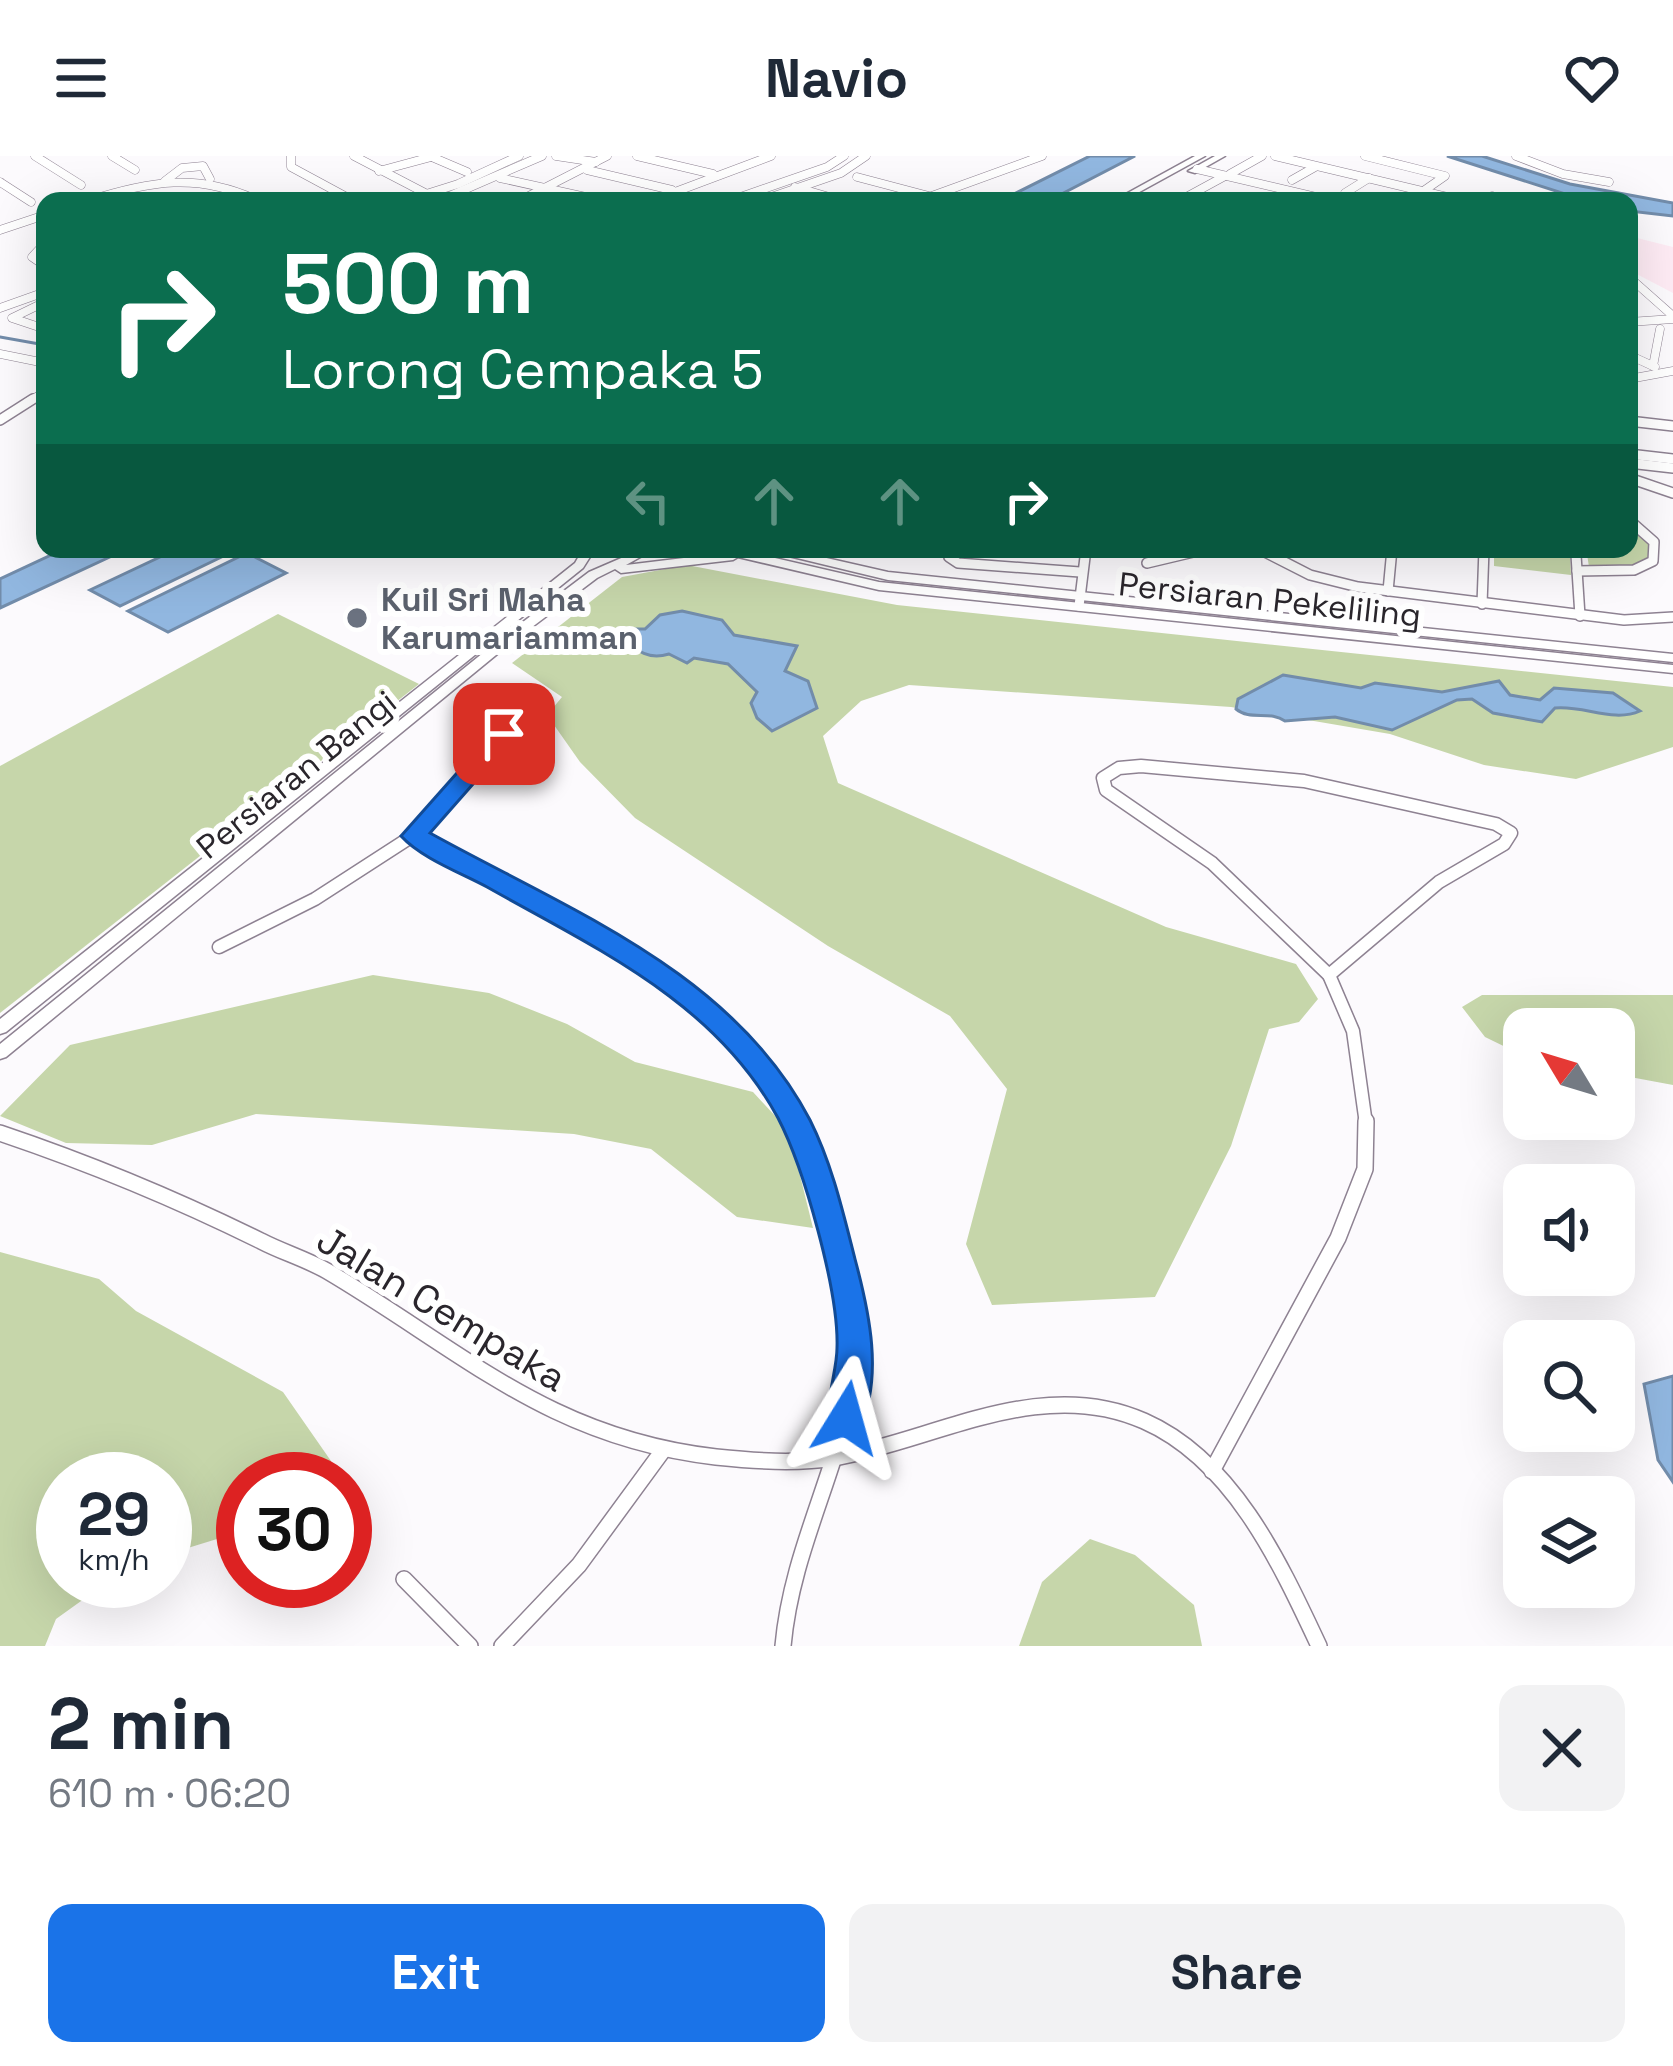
<!DOCTYPE html>
<meta charset="utf-8">
<style>
:root{--surface:#fff;--page:#f2f2f3;--text:#1f2937;--muted:#747a83;--accent:#1a73e8}
body{margin:0;font-family:"Space Grotesk",sans-serif;background:var(--page);color:var(--text);height:100vh;display:flex;flex-direction:column;font-size:45px;white-space:nowrap}
*{box-sizing:border-box;margin:0}
p{font-size:39px;color:var(--muted)}
.icon{flex:none;width:66px;height:66px;fill:none;stroke:currentColor;stroke-width:2;stroke-linecap:round;stroke-linejoin:round}
.map{position:relative;height:1490px;overflow:hidden}
.details{display:flex;flex-direction:column;background:var(--surface);flex:1}
.details>*{flex:none}
.guide{position:absolute;left:36px;top:36px;width:1602px;height:366px;border-radius:24px;box-shadow:0 12px 48px #0002;background:#0b6e4f;color:#fff;overflow:hidden}
.needle{width:78px;rotate:308deg}
.fabs{position:absolute;left:1503px;top:852px;display:grid;gap:24px}
.fabs a{display:grid;place-items:center;width:132px;height:132px;border-radius:24px;background:var(--surface);box-shadow:0 12px 48px #0002;font-size:60px}
.speed{position:absolute;left:36px;top:1296px;display:flex;gap:24px;font-size:60px;font-weight:700;text-align:center}
.speed>*{display:grid;place-content:center;width:156px;height:156px;border-radius:50%;background:var(--surface);box-shadow:0 12px 48px #0002;line-height:1}
.speed small{font-size:30px;font-weight:400}
.speed .limit{border:18px solid #d22;background:#fff;color:#111}
.pin{position:absolute;display:grid;place-items:center;width:102px;height:102px;color:#fff;margin:-51px;border-radius:24px;box-shadow:0 6px 18px #0006}
.me{position:absolute;width:132px;margin:-66px;rotate:8deg;stroke-linejoin:round;filter:drop-shadow(0 0 9px #0008)}
.turn{display:flex;align-items:center;gap:42px;height:252px;padding:0 48px;font-size:54px}
.turn .icon{width:156px;height:156px;stroke-width:2.5}
.turn b{display:block;font-size:84px;line-height:102px}
.lanes{display:flex;align-items:center;height:114px;padding:0 48px;background:#0003;justify-content:center;gap:60px;direction:ltr}
.lanes .off{opacity:.35}
.round{display:grid;place-items:center;flex:none;width:126px;height:126px;border-radius:24px;background:var(--page)}
.headline{display:flex;align-items:center;justify-content:space-between;height:204px;padding:0 48px}
h1{font-size:72px;font-weight:800;line-height:90px}
.action{display:flex;gap:24px;margin-top:auto;padding:24px 48px}
.action a{flex:1;height:138px;border-radius:24px;background:var(--accent);color:#fff;font-size:48px;font-weight:800;line-height:138px;text-align:center}
.action a+a{background:var(--page);color:var(--text)}
header{display:flex;justify-content:space-between;align-items:center;height:156px;padding:0 48px;background:var(--surface);font-size:54px;font-weight:800}
.map>svg:first-child{display:block}
.education{fill:#feebf4}
.green{fill:#c6d6aa}
.water{fill:#91b7e0;stroke:#728caa;stroke-width:3}
.lines{fill:none;stroke-linecap:round;stroke-linejoin:round}
.stream{stroke:#728caa;stroke-width:3}
.minor-far3-casing{stroke:#8e8292;stroke-width:9}
.minor-far2-casing{stroke:#8e8292;stroke-width:12}
.minor-far1-casing{stroke:#8e8292;stroke-width:15}
.minor-casing{stroke:#8e8292;stroke-width:18}
.major-casing{stroke:#8e8292;stroke-width:3}
.minor-far3{stroke:#fff;stroke-width:8}
.minor-far2{stroke:#fff;stroke-width:9}
.minor-far1{stroke:#fff;stroke-width:12}
.minor{stroke:#fff;stroke-width:15}
.major{fill:#fff;fill-rule:evenodd}
.route{fill:#1a73e8;stroke:#114b97;stroke-width:3}
.worship-dot{fill:#6b7280;stroke:#fff;stroke-width:4.5}
.labels{text-anchor:middle;stroke-width:12;stroke-linejoin:round;paint-order:stroke}
.worship-label{font-size:33px;font-weight:bold;fill:#5b616d;stroke:#fff;text-anchor:start}
.street-label{font-size:33px;fill:#2a262c;stroke:#fff}
.near-street-label{font-size:39px;fill:#2a262c;stroke:#fff}
</style>
<header><svg class="icon" aria-label="menu" viewBox="0 0 24 24"><path d="M4 6h16M4 12h16M4 18h16"/></svg>Navio<svg class="icon" aria-label="heart" viewBox="0 0 24 24"><path d="M12 20l-8-8c-3-5 5-10 8-4 3-6 11-1 8 4z"/></svg></header>
<div class="map">
<svg width="1673" height="1490" viewBox="0 0 1673 1490">
<rect width="100%" height="100%" fill="#fcfafd"/>
<path class="education" d="M1629 80 1673 91V137L1629 114Z"/>
<g class="green">
<path d="M1629 368C1644 379 1654 385 1648 405L1633 411H1589L1587 398 1570 397 1571 419 1494 410V393H1629Z"/>
<path d="M687 409 897 449 1673 531V591L1576 623 1484 609 1390 578 1231 551 909 529 861 545 823 580 838 627 1166 771 1296 808 1318 843 1299 866 1269 873 1231 990 1155 1141 992 1149 966 1088 1007 933 950 860 828 790 635 662 580 606 547 559 562 541 512 507 622 421Z"/>
<path d="M278 458 419 528 0 857V610Z"/>
<path d="M373 819 489 837 567 868 635 906 753 936 789 975 813 1072 737 1061 651 993 574 978 256 958 152 989 66 987 0 960 70 889Z"/>
<path d="M1482 839H1673V929L1614 918V873H1524V900L1485 881 1462 851Z"/>
<path d="M0 1096 99 1123 136 1155 283 1236 331 1305 313 1323H243V1375L165 1399V1323H63V1425H109L56 1463 45 1490H0Z"/>
<path d="M1090 1383 1135 1399 1194 1449 1202 1490H1019L1042 1426Z"/>
</g>
<g class="water">
<path d="M1090 0H1135L1048 45H1000Z"/>
<path d="M1447 0H1482L1570 28 1673 47V60L1629 55V45H1587Z"/>
<path d="M64 393H127L0 452V423Z"/>
<path d="M177 393 236 394 120 450 90 434Z"/>
<path d="M247 397 286 417 168 476 128 455Z"/>
<path d="M682 455 722 464 734 479 797 490 785 515 808 525 817 552 772 575 757 562 751 547 757 536 728 508 694 502 687 507 669 498C649 504 637 496 624 481L631 473H645L660 459Z"/>
<path d="M1283 519 1361 532 1375 527 1442 536 1499 525 1510 539 1540 544 1554 532 1613 537 1640 555C1613 567 1584 549 1555 552L1542 566 1493 557 1472 543 1457 544 1392 574 1335 561 1285 565C1270 554 1250 565 1236 553L1238 543Z"/>
<path d="M1673 1220V1326L1658 1304 1644 1228Z"/>
</g>
<g class="lines">
<path class="stream" d="M0 181 45 189"/>
<defs>
<g id="minor-far3">
<path d="M35 0 81 29"/>
<path d="M112 0 135 14"/>
<path d="M291 0V11L354 45"/>
<path d="M354 0 427 38"/>
<path d="M556 0 596 6"/>
<path d="M637 0 713 18"/>
<path d="M1275 0 1464 45"/>
<path d="M1365 0 1445 20 1409 45"/>
<path d="M1516 0 1563 18 1609 26"/>
<path d="M432 1 467 16"/>
<path d="M1197 13 1333 45"/>
<path d="M587 14 672 34"/>
<path d="M379 15 435 0"/>
<path d="M1230 18 1262 0"/>
<path d="M857 21 929 40"/>
<path d="M500 22 604 45"/>
<path d="M1292 24 1315 11"/>
<path d="M165 25 182 12 203 10 210 23"/>
<path d="M0 26 31 46"/>
<path d="M795 31 843 45"/>
<path d="M1345 37 1369 22"/>
<path d="M87 45C149 25 198 16 259 45"/>
<path d="M404 45 458 28 519 0"/>
<path d="M438 45 542 0"/>
<path d="M519 45 607 0"/>
<path d="M651 45 771 0"/>
<path d="M729 45 827 11 844 0"/>
<path d="M760 45 841 17 866 0"/>
<path d="M918 45 1042 0"/>
<path d="M1179 45 1225 20"/>
<path d="M1271 45 1287 35"/>
<path d="M1483 45 1492 40 1504 45"/>
<path d="M0 74 45 59"/>
<path d="M45 87 32 101 45 110"/>
<path d="M1629 121 1673 160"/>
<path d="M45 146 12 162 45 173"/>
<path d="M0 152 45 136"/>
<path d="M1629 166 1673 163"/>
<path d="M0 198 45 207"/>
<path d="M1629 199 1655 211"/>
<path d="M1653 210 1660 173"/>
<path d="M1629 223 1673 215"/>
<path d="M28 246 45 236"/>
</g>
<g id="minor-far2">
<path d="M0 264 33 243"/>
<path d="M1629 265 1673 270"/>
<path d="M1629 298 1673 303"/>
<path d="M1629 307 1673 312"/>
<path d="M1629 322 1673 337"/>
<path d="M952 393 949 401 958 407 1080 416"/>
<path d="M1259 393 1310 419 1358 431 1624 464 1673 461"/>
<path d="M1576 399 1580 460"/>
<path d="M1147 407 1206 393"/>
<path d="M1577 415 1634 414 1653 405 1654 386 1629 364"/>
<path d="M1388 435 1392 393"/>
<path d="M1482 448 1484 393"/>
<path d="M1079 450 1086 393"/>
</g>
<g id="minor-far1">
<path d="M1141 610 1304 625 1496 668 1511 677 1504 688 1439 726 1329 819 1212 707 1106 634 1103 622 1119 612Z"/>
<path d="M414 679C563 758 704 814 791 968"/>
<path d="M219 791 315 743 414 679 504 578"/>
<path d="M1329 819 1353 875 1366 968"/>
</g>
<g id="minor">
<path d="M0 977C89 1007 176 1043 261 1085 282 1096 306 1103 327 1115 464 1196 549 1282 716 1301 755 1305 795 1308 834 1302 936 1284 1040 1219 1144 1265 1233 1304 1280 1407 1319 1490"/>
<path d="M1212 1315 1338 1082 1365 1013 1366 965"/>
<path d="M404 1423 470 1490"/>
<path d="M502 1490 579 1409 664 1293"/>
<path d="M783 1490C790 1411 823 1344 844 1268 871 1171 838 1051 790 965"/>
</g>
<g id="major">
<path d="M1195 0H1205L1123 45H1113Z"/>
<path d="M1215 0H1225L1195 17 1188 15Z"/>
<path d="M583 393H595L583 412 6 876 0 878V863L575 407Z"/>
<path d="M597 393H625L644 399 626 409 725 397 715 393H736L879 426 1673 509V517L879 434 738 401 733 404 621 417 615 413 597 422 507 490 6 901 0 903V888L499 484 589 416 626 400 599 395Z"/>
<path d="M766 393H787L888 416 1673 498V506L888 424 768 395Z"/>
</g>
</defs>
<use href="#minor-far3" class="minor-far3-casing"/>
<use href="#minor-far2" class="minor-far2-casing"/>
<use href="#minor-far1" class="minor-far1-casing"/>
<use href="#minor" class="minor-casing"/>
<use href="#major" class="major-casing"/>
<use href="#minor-far3" class="minor-far3"/>
<use href="#minor-far2" class="minor-far2"/>
<use href="#minor-far1" class="minor-far1"/>
<use href="#minor" class="minor"/>
<use href="#major" class="major"/>
</g>
<path class="route" d="M504 570 517 578 430 677C569 754 733 816 810 964 832 1008 843 1056 855 1103 869 1155 884 1222 859 1273L846 1278 834 1273C822 1250 837 1218 837 1192 839 1136 804 1012 778 962 715 846 597 793 487 731 461 717 421 702 401 680L496 573Z"/>
<circle class="worship-dot" cx="357" cy="462" r="12"/>
<g class="labels">
<g class="worship-label">
<text x="381" y="455">Kuil Sri Maha<tspan x="381" dy="38">Karumariamman</tspan></text>
</g>
<g class="street-label">
<text transform="translate(1270 443) rotate(6)" y="12">Persiaran Pekeliling</text>
<text transform="translate(296 618) rotate(-39)" y="12">Persiaran Bangi</text>
</g>
<g class="near-street-label">
<text transform="translate(442 1152) rotate(31)" y="14">Jalan Cempaka</text>
</g>
</g>
</svg>
<div class="fabs">
<a><svg class="needle" viewBox="-14 -14 28 28"><path d="M0-13l5 13h-10z" fill="#e53935"/><path d="M0 13l5-13h-10z" fill="#747a83"/></svg></a>
<a><svg class="icon" aria-label="sound" viewBox="0 0 24 24"><path d="M4 9h4l5-4v14l-5-4H4zM17 9q2 3 0 6"/></svg></a>
<a><svg class="icon" aria-label="search" viewBox="0 0 24 24"><circle cx="10" cy="10" r="6"/><path d="M15 15l6 6"/></svg></a>
<a><svg class="icon" aria-label="layers" viewBox="0 0 24 24"><path d="M12 4l9 5-9 5-9-5zM3 14l9 5 9-5"/></svg></a>
</div>
<div class="speed"><div>29<small>km/h</small></div><div class="limit">30</div></div>
<div class="pin" style="left:504px;top:578px;background:#d93025"><svg class="icon" aria-label="arrive" viewBox="0 0 24 24"><path d="M6 21V4h12l-3 4 3 4H6"/></svg></div>
<svg class="me" style="left:846px;top:1262px" viewBox="-20 -20 40 40"><path d="M0-17L14 15 0 8-14 15z" fill="#1a73e8" stroke="#fff" stroke-width="4"/></svg>
<div class="guide">
<div class="turn"><svg class="icon" aria-label="right" viewBox="0 0 24 24"><path d="M7 20v-9h11M14 6l5 5-5 5"/></svg><div><b>500 m</b>Lorong Cempaka 5</div></div>
<div class="lanes"><svg class="icon off" aria-label="left" viewBox="0 0 24 24"><path d="M17 20v-9H6M10 6l-5 5 5 5"/></svg><svg class="icon off" aria-label="ahead" viewBox="0 0 24 24"><path d="M12 20V5M6 11l6-6 6 6"/></svg><svg class="icon off" aria-label="ahead" viewBox="0 0 24 24"><path d="M12 20V5M6 11l6-6 6 6"/></svg><svg class="icon" aria-label="right" viewBox="0 0 24 24"><path d="M7 20v-9h11M14 6l5 5-5 5"/></svg></div>
</div>
</div>
<section class="details">
<div class="headline"><div><h1>2 min</h1><p>610 m · 06:20</p></div><a class="round"><svg class="icon" aria-label="close" viewBox="0 0 24 24"><path d="M6 6l12 12M18 6L6 18"/></svg></a></div>
<div class="action"><a>Exit</a><a>Share</a></div>
</section>
